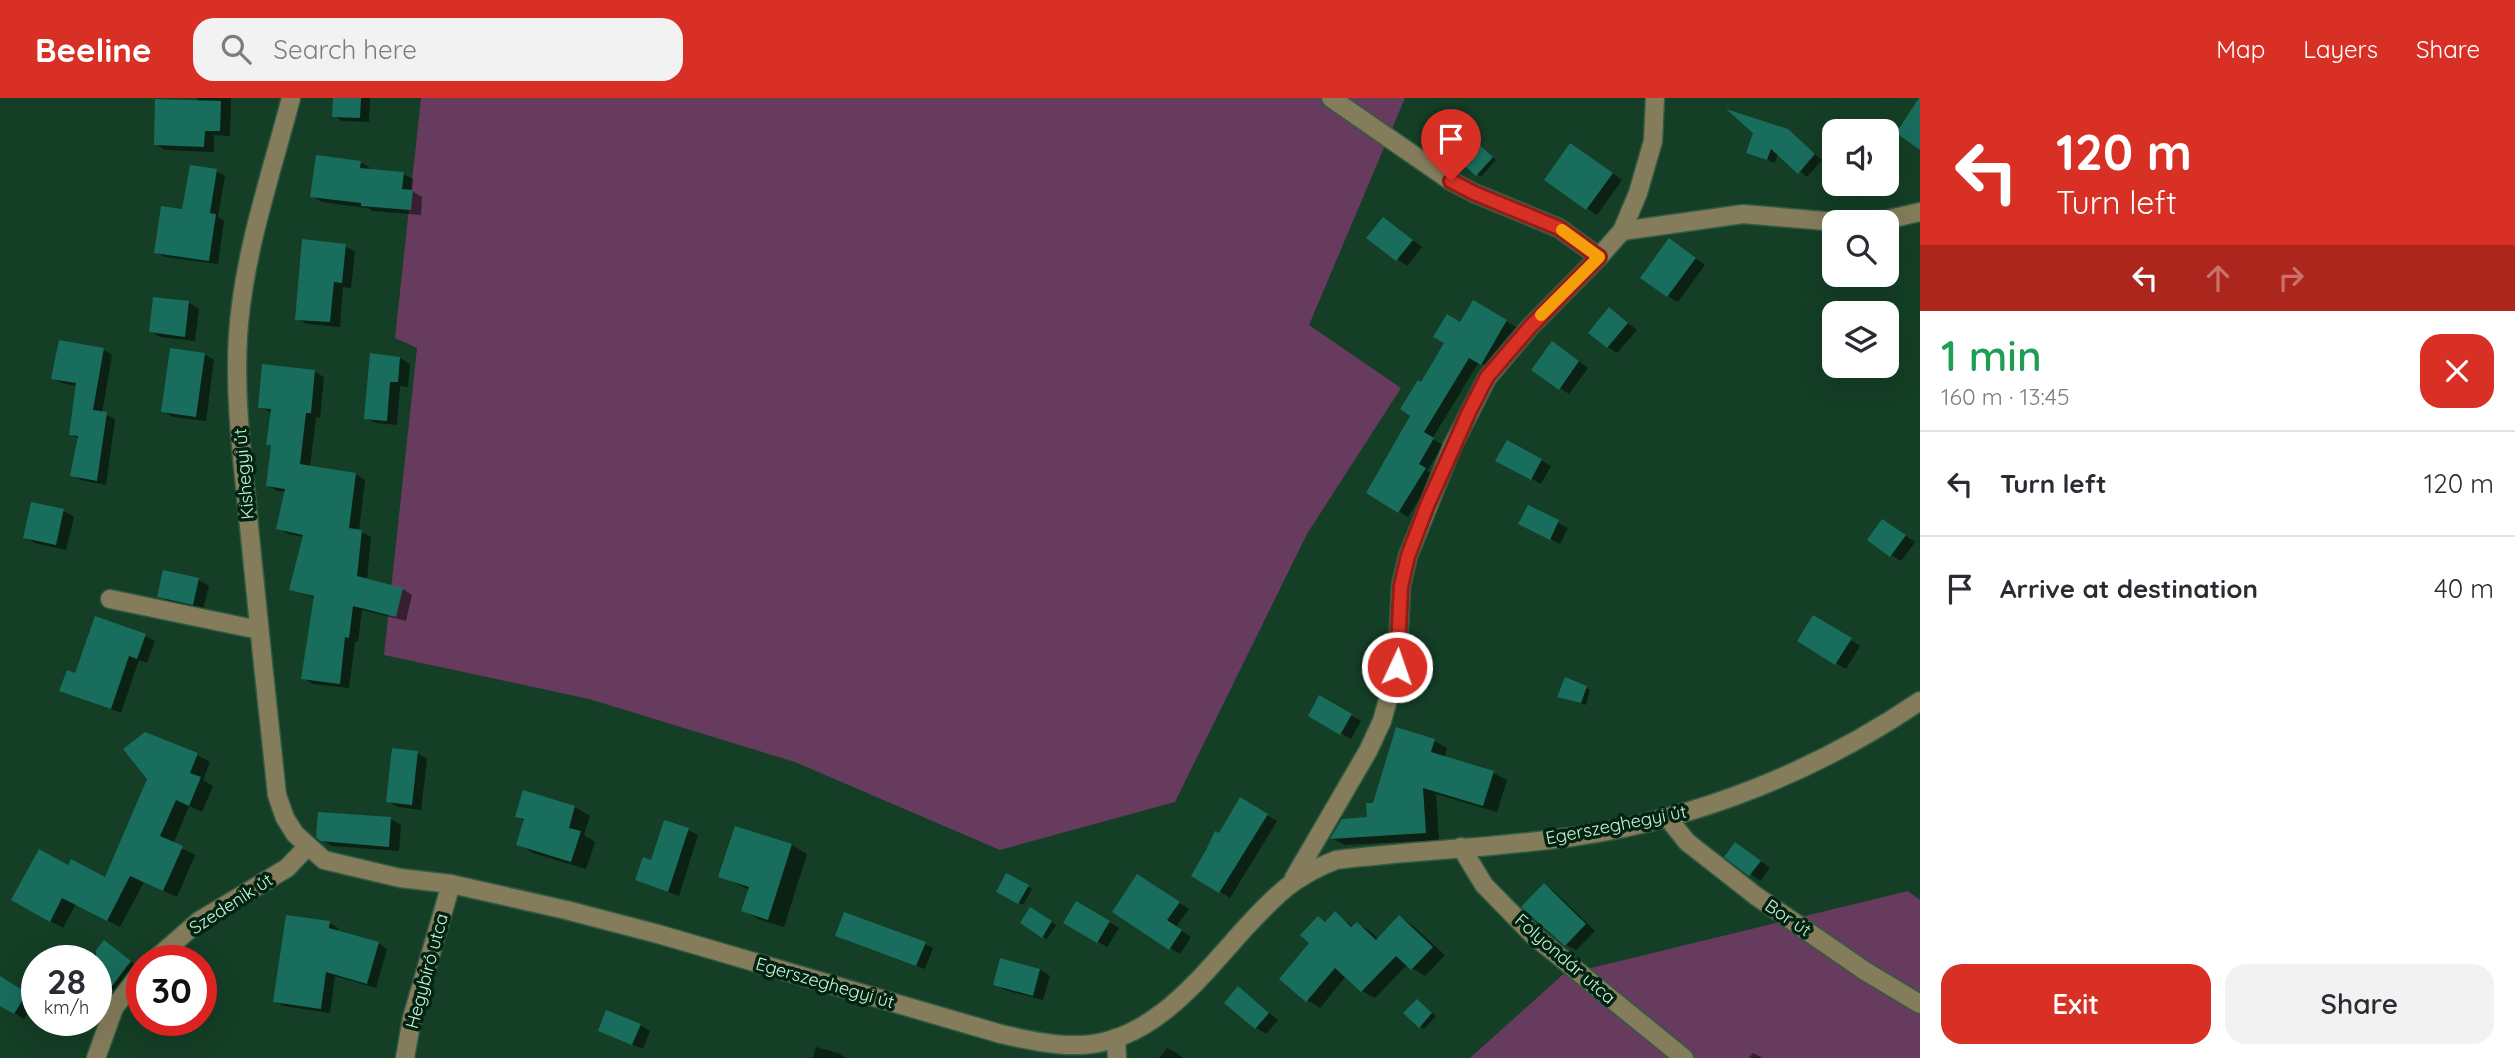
<!DOCTYPE html>
<meta charset="utf-8">
<style>
:root{--surface:#fff;--page:#f2f2f3;--text:#2b2b33;--muted:#7c7c81;--line:#e1e1e2;--accent:#d93025}
body{margin:0;font-family:Quicksand,sans-serif;background:var(--page);color:var(--text);height:100vh;display:flex;flex-direction:column;font-size:26px;white-space:nowrap}
*{box-sizing:border-box;margin:0}
p{font-size:23px;color:var(--muted)}
.icon{flex:none;width:38px;height:38px;fill:none;stroke:currentColor;stroke-width:2;stroke-linecap:round;stroke-linejoin:round}
.map{position:relative;flex:1;overflow:hidden}
.details{display:flex;flex-direction:column;background:var(--surface);width:595px}
.details>*{flex:none}
.guide{background:#d93025;color:#fff;overflow:hidden}
.buttons{position:absolute;left:1822px;top:21px;display:grid;gap:14px}
.buttons a{display:grid;place-items:center;width:77px;height:77px;border-radius:14px;background:var(--surface);box-shadow:0 7px 28px #0002;font-size:35px}
.speed{position:absolute;left:21px;top:847px;display:flex;gap:14px;font-size:35px;font-weight:700;text-align:center}
.speed>*{display:grid;place-content:center;width:91px;height:91px;border-radius:50%;background:var(--surface);box-shadow:0 7px 28px #0002;line-height:1}
.speed small{font-size:18px;font-weight:400}
.speed .limit{border:10px solid #d22;background:#fff;color:#111}
.pin{position:absolute;display:grid;place-items:center;width:60px;height:60px;color:#fff;margin:-72px -30px;border-radius:50% 50% 50% 0;rotate:-45deg;box-shadow:0 0 7px #0007}
.pin .icon{rotate:45deg}
.me{position:absolute;width:77px;margin:-38px;rotate:3deg;stroke-linejoin:round;filter:drop-shadow(0 0 5px #0008)}
.turn{display:flex;align-items:center;gap:24px;height:147px;padding:0 21px;font-size:32px}
.turn .icon{width:91px;height:91px;stroke-width:2.5}
.turn b{display:block;font-size:49px;line-height:60px}
.lanes{display:flex;align-items:center;height:66px;padding:0 21px;background:#0003;justify-content:center;gap:35px;direction:ltr}
.lanes .off{opacity:.35}
.round{display:grid;place-items:center;flex:none;width:74px;height:74px;border-radius:21px;background:var(--page)}
.headline{display:flex;align-items:center;justify-content:space-between;height:119px;padding:0 21px}
h1{font-size:42px;font-weight:600;line-height:52px;color:#1e9e55}
.cta{display:flex;gap:14px;margin-top:auto;padding:14px 21px}
.cta a{flex:1;height:80px;border-radius:21px;background:var(--accent);color:#fff;font-size:28px;font-weight:600;line-height:80px;text-align:center}
.cta a+a{background:var(--page);color:var(--text)}
ul{padding:0;list-style:none}
li{display:flex;align-items:center;gap:21px;height:105px;padding:0 21px;border-top:2px solid var(--line)}
li div{flex:1}
li b{display:block;font-size:26px}
li em{font-style:normal}
header{display:flex;align-items:center;gap:42px;box-sizing:border-box;height:98px;padding:0 35px;background:var(--accent);color:#fff}
header strong{font-size:33px}
nav{display:flex;gap:38px;margin-inline-start:auto;font-size:24px}
.search{width:490px;height:63px;background:var(--page);display:flex;align-items:center;gap:18px;box-sizing:border-box;padding:0 24px;border-radius:21px;color:var(--muted);font-size:26px}
main{display:flex;flex:1;min-height:0}
.map>svg:first-child{display:block}
.green{fill:#673b5d}
.shadow{fill:#0007}
.building{fill:#196d5c}
.lines{fill:none;stroke-linecap:round;stroke-linejoin:round}
.minor-casing{stroke:#325b43;stroke-width:21}
.minor{stroke:#847c5b;stroke-width:18}
.route-casing{stroke:#8d1f18;stroke-width:18}
.route{stroke:#d93025;stroke-width:12}
.slow{stroke:#f59e0b;stroke-width:12}
.labels{text-anchor:middle;stroke-width:7;stroke-linejoin:round;paint-order:stroke}
.street-label{font-size:18px;fill:#cdf3d9;stroke:#022311}
</style>
<header>
<strong>Beeline</strong>
<div class="search"><svg class="icon" aria-label="search" viewBox="0 0 24 24"><circle cx="10" cy="10" r="6"/><path d="M15 15l6 6"/></svg>Search here</div>
<nav><a>Map</a><a>Layers</a><a>Share</a></nav>
</header>
<main>
<div class="map">
<svg width="1920" height="960" viewBox="0 0 1920 960">
<rect width="100%" height="100%" fill="#143e26"/>
<g class="green">
<path d="M421 0H1405L1309 227 1401 290 1307 436 1175 704 1000 752 795 664 589 601 384 557 417 250 395 240Z"/>
<path d="M1908 793 1920 802V960H1470L1578 863 1587 871Z"/>
</g>
<g class="shadow">
<path d="M198 0H231L230 38 214 37V54L165 52 155 46 198 4Z"/>
<path d="M334 0H370L369 24 342 23 334 18Z"/>
<path d="M1787 33 1822 62 1807 79 1778 55 1775 65 1749 54Z"/>
<path d="M1479 47 1496 62 1481 79 1477 76Z"/>
<path d="M1581 53 1622 82 1597 117 1546 82Z"/>
<path d="M360 64 370 70V73L403 76 413 81 412 93 422 99 421 117 373 113 368 110 322 104 312 98Z"/>
<path d="M216 73 225 78 218 119 224 123 218 166 165 159 156 154 184 113Z"/>
<path d="M1384 121 1422 149 1407 168 1369 140Z"/>
<path d="M345 148 355 154 351 190 343 189 340 229 307 226 297 221Z"/>
<path d="M1679 148 1705 167 1678 204 1668 198Z"/>
<path d="M155 201 189 205 199 211 195 243 160 239 150 233Z"/>
<path d="M1474 204 1516 229 1491 271 1479 264 1432 341 1443 347 1427 373 1434 377 1408 419 1368 394 1413 317 1422 286Z"/>
<path d="M1609 212 1637 232 1617 255 1608 249Z"/>
<path d="M103 251 112 257 102 315 115 321 106 387 81 382 72 377 79 341 71 336 77 288 62 285 53 280Z"/>
<path d="M1562 251 1588 270 1569 296 1560 290Z"/>
<path d="M204 256 214 262 206 323 173 319 163 313Z"/>
<path d="M400 260 410 266 408 289 400 288 397 327 376 325 366 320Z"/>
<path d="M315 274 324 279 320 320 316 319 310 369 356 376 365 382 359 433 371 439 367 482 403 491 412 497 406 523 362 512 358 544H355L349 590 313 586 303 580 315 500 291 491 304 439 288 436 278 430 286 394 277 393 267 387 273 348 268 346 272 315 260 309Z"/>
<path d="M1507 344 1551 368 1541 386 1498 362Z"/>
<path d="M32 406 64 413 74 419 66 452 35 445 25 439Z"/>
<path d="M1529 409 1568 430 1560 446 1531 431Z"/>
<path d="M1893 429 1915 444 1901 463 1891 457Z"/>
<path d="M165 475 199 482 209 488 203 511 169 504 159 498Z"/>
<path d="M1814 519 1860 548 1846 571 1799 543Z"/>
<path d="M145 538 155 543 147 565 139 562 121 615 62 592 76 577Z"/>
<path d="M1586 590 1590 592 1586 607 1559 598Z"/>
<path d="M1320 600 1361 623 1351 641 1310 617Z"/>
<path d="M145 636 197 657 210 664 203 682 213 688 202 714 189 708 173 746 195 757 177 799 144 784 120 829 76 806 63 830 13 802 69 769 106 781 149 681Z"/>
<path d="M1434 643 1447 650 1444 660 1493 675 1507 682 1497 714 1436 696 1439 742 1345 747 1332 740 1369 721 1374 707Z"/>
<path d="M417 655 427 661 421 712 398 709 388 703Z"/>
<path d="M524 694 575 709 590 718 584 737 595 744 586 771 533 755 518 746 525 723 517 718Z"/>
<path d="M1241 702 1277 723 1230 800 1193 777Z"/>
<path d="M319 716 391 721 401 727 399 753 332 748 321 742Z"/>
<path d="M736 730 792 747 807 756 784 829 758 821 743 812 750 792 720 778Z"/>
<path d="M688 732 698 737 679 798 637 782 652 764Z"/>
<path d="M1745 752 1770 770 1760 783 1727 758Z"/>
<path d="M1007 777 1032 791 1023 807 998 793Z"/>
<path d="M1147 784 1189 811 1176 829 1191 839 1180 856 1170 850Z"/>
<path d="M1544 787 1554 793 1595 833 1576 852 1566 847Z"/>
<path d="M1077 805 1119 830 1107 849 1065 824Z"/>
<path d="M1031 811 1056 827 1047 841 1022 825Z"/>
<path d="M1335 816 1354 829 1357 826 1370 833 1379 842 1400 819 1412 827 1445 857 1425 878 1407 867 1375 900 1362 893 1346 878 1320 910 1307 902 1311 845 1319 820 1327 825Z"/>
<path d="M329 825 338 830V834L378 845 387 851 376 890 335 878 330 915 284 908 275 903Z"/>
<path d="M846 842 925 846 933 850 925 871Z"/>
<path d="M105 844 140 870 120 896 110 890 96 863H90Z"/>
<path d="M1001 862 1040 872 1050 878 1043 902 1005 892 995 886Z"/>
<path d="M0 880 36 902 24 921 0 906Z"/>
<path d="M1238 890 1278 922 1266 936 1256 930Z"/>
<path d="M1421 906 1436 918 1424 931 1420 928Z"/>
<path d="M640 927 650 933 643 951 600 933Z"/>
<path d="M816 949 838 955 846 960H813Z"/>
<path d="M1167 950 1177 955 1183 960H1159Z"/>
<path d="M1753 955 1763 960H1749Z"/>
</g>
<g class="building">
<path d="M333 0H361L360 20 332 19Z"/>
<path d="M1919 0H1920V52L1896 35Z"/>
<path d="M155 1 221 3 220 33H205L204 49 154 47Z"/>
<path d="M1726 11 1788 31 1815 56 1798 76 1771 51 1767 62 1746 55 1753 35Z"/>
<path d="M1474 42 1493 59 1476 78 1457 61Z"/>
<path d="M1570 45 1613 75 1586 112 1544 82Z"/>
<path d="M316 57 361 63 360 70 404 74 402 91 413 92 411 112 361 108V105L310 99Z"/>
<path d="M190 67 217 71 210 115 216 116 209 163 154 155 161 108 182 111Z"/>
<path d="M1383 119 1413 142 1396 163 1366 140Z"/>
<path d="M1669 140 1696 160 1667 199 1640 180Z"/>
<path d="M302 141 346 146 342 185 334 184 330 224 295 222Z"/>
<path d="M153 199 189 203 185 239 149 234Z"/>
<path d="M1473 202 1507 222 1481 267 1469 260 1424 334 1434 340 1419 366 1426 370 1398 415 1366 395 1410 318 1400 311 1418 282 1421 284 1444 245 1433 239 1447 216 1460 224Z"/>
<path d="M1609 209 1628 225 1607 250 1588 235Z"/>
<path d="M59 242 104 250 93 312 107 314 97 383 70 378 78 338 69 337 76 285 51 281Z"/>
<path d="M1552 243 1579 263 1559 292 1531 272Z"/>
<path d="M170 250 205 255 196 319 161 314Z"/>
<path d="M370 255 400 259 398 284H390L387 323 364 321Z"/>
<path d="M262 266 315 272 311 315H306L300 366 356 375 349 430 362 432 357 478 403 490 396 519 353 508 349 540 345 539 340 586 301 581 314 498 289 492 303 437 276 431 285 391 266 388 271 347H266L271 311 258 310Z"/>
<path d="M1507 342 1542 361 1531 382 1495 363Z"/>
<path d="M31 404 64 411 56 447 23 440Z"/>
<path d="M1528 407 1559 422 1550 442 1518 426Z"/>
<path d="M1882 421 1906 437 1890 459 1867 442Z"/>
<path d="M163 472 199 480 193 507 157 499Z"/>
<path d="M1813 517 1852 540 1835 567 1797 543Z"/>
<path d="M95 518 146 536 137 561 129 558 111 611 59 593 67 572 75 575Z"/>
<path d="M1565 579 1587 588 1581 605 1557 599Z"/>
<path d="M1319 597 1352 616 1340 637 1308 618Z"/>
<path d="M1396 629 1435 641 1431 654 1494 673 1483 708 1423 690 1426 735 1330 741 1342 721 1367 719 1366 705H1373Z"/>
<path d="M145 634 198 655 190 675 201 679 189 708 176 702 160 738 183 748 163 793 130 778 107 823 62 800 50 824 11 802 39 751 68 767 71 761 105 779 147 681 123 651Z"/>
<path d="M392 650 418 653 412 707 386 704Z"/>
<path d="M523 692 575 708 569 730 581 733 571 764 516 747 524 721 515 719Z"/>
<path d="M1240 699 1268 716 1219 795 1191 778 1206 752 1215 733 1219 735Z"/>
<path d="M318 714 391 719 389 749 320 743 316 739Z"/>
<path d="M664 722 689 730 668 794 635 782 643 759 651 762Z"/>
<path d="M735 728 792 746 768 822 741 813 749 789 718 779Z"/>
<path d="M1735 744 1761 763 1749 778 1724 759Z"/>
<path d="M1006 775 1029 787 1018 806 996 794Z"/>
<path d="M1137 776 1180 804 1167 822 1182 832 1169 852 1112 814Z"/>
<path d="M1544 785 1586 826 1565 848 1521 809Z"/>
<path d="M1076 803 1110 823 1097 845 1063 825Z"/>
<path d="M1030 809 1052 823 1042 840 1020 825Z"/>
<path d="M1335 813 1351 829 1357 824 1376 842 1399 817 1433 849 1411 872 1396 858 1361 894 1335 870 1306 904 1279 881 1309 845 1300 837 1318 818 1325 824Z"/>
<path d="M844 814 926 844 916 868 835 838Z"/>
<path d="M286 817 330 823 329 830 379 844 367 886 326 874 321 911 273 904Z"/>
<path d="M104 842 131 863 109 892 96 882V852Z"/>
<path d="M1000 860 1040 871 1033 898 993 887Z"/>
<path d="M0 878 27 895 14 916 0 908Z"/>
<path d="M1238 888 1269 915 1255 931 1224 905Z"/>
<path d="M1417 901 1432 915 1419 930 1403 915Z"/>
<path d="M606 912 641 926 632 947 598 933Z"/>
</g>
<g class="lines">
<defs>
<g id="minor">
<path d="M291 0C271 77 243 157 238 238 234 301 243 365 249 428 258 518 267 607 277 697L285 720 295 736 324 762 400 780 451 786 566 812 658 836 1001 936C1027 942 1054 948 1081 947 1154 944 1202 877 1247 828 1276 797 1294 778 1336 762 1416 752 1498 750 1578 738 1700 720 1819 672 1920 603"/>
<path d="M1331 0 1451 83 1474 95 1559 130 1599 159"/>
<path d="M1842 124 1885 122 1920 114"/>
<path d="M1622 133 1743 116 1837 124"/>
<path d="M110 501 259 532"/>
<path d="M1667 719 1687 744 1756 798 1865 873 1920 906"/>
<path d="M1461 749 1484 787 1533 837 1684 960"/>
<path d="M1294 780 1368 653 1382 623 1397 569 1401 488 1408 458 1452 349 1487 280 1530 229 1599 159 1622 133 1638 95 1653 43 1655 0"/>
<path d="M153 863 199 823 287 770 307 749"/>
<path d="M1116 940 1117 960"/>
<path d="M96 960 114 910 142 873"/>
<path d="M405 960 412 920 451 786"/>
</g>
</defs>
<use href="#minor" class="minor-casing"/>
<use href="#minor" class="minor"/>
</g>
<g class="lines">
<defs>
<path id="route" d="M1397 569 1401 488 1408 458 1427 408 1469 314 1487 279 1530 229 1599 159 1559 130 1474 95 1451 83"/>
</defs>
<use href="#route" class="route-casing"/>
<use href="#route" class="route"/>
<path class="slow" d="M1541 217 1599 159 1562 132"/>
</g>
<g class="labels">
<g class="street-label">
<text transform="translate(244 376) rotate(-95)" y="6">Kishegyi út</text>
<text transform="translate(1616 727) rotate(-11)" y="6">Egerszeghegyi út</text>
<text transform="translate(231 806) rotate(-33)" y="6">Szedenik út</text>
<text transform="translate(1788 820) rotate(34)" y="6">Bor út</text>
<text transform="translate(1565 861) rotate(41)" y="6">Folyondár utca</text>
<text transform="translate(427 873) rotate(-75)" y="6">Hegybíró utca</text>
<text transform="translate(825 885) rotate(16)" y="6">Egerszeghegyi út</text>
</g>
</g>
</svg>
<div class="buttons">
<a><svg class="icon" aria-label="sound" viewBox="0 0 24 24"><path d="M4 9h4l5-4v14l-5-4H4zM17 9q2 3 0 6"/></svg></a>
<a><svg class="icon" aria-label="search" viewBox="0 0 24 24"><circle cx="10" cy="10" r="6"/><path d="M15 15l6 6"/></svg></a>
<a><svg class="icon" aria-label="layers" viewBox="0 0 24 24"><path d="M12 4l9 5-9 5-9-5zM3 14l9 5 9-5"/></svg></a>
</div>
<div class="speed"><div>28<small>km/h</small></div><div class="limit">30</div></div>
<div class="pin" style="left:1451px;top:83px;background:#d93025"><svg class="icon" aria-label="arrive" viewBox="0 0 24 24"><path d="M6 21V4h12l-3 4 3 4H6"/></svg></div>
<svg class="me" style="left:1397px;top:569px" viewBox="-20 -20 40 40"><circle r="17" fill="#d93025" stroke="#fff" stroke-width="3"/><path d="M0-11L8 9 0 5-8 9z" fill="#fff"/></svg>
</div>
<section class="details">
<div class="guide">
<div class="turn"><svg class="icon" aria-label="left" viewBox="0 0 24 24"><path d="M17 20v-9H6M10 6l-5 5 5 5"/></svg><div><b>120 m</b>Turn left</div></div>
<div class="lanes"><svg class="icon" aria-label="left" viewBox="0 0 24 24"><path d="M17 20v-9H6M10 6l-5 5 5 5"/></svg><svg class="icon off" aria-label="ahead" viewBox="0 0 24 24"><path d="M12 20V5M6 11l6-6 6 6"/></svg><svg class="icon off" aria-label="right" viewBox="0 0 24 24"><path d="M7 20v-9h11M14 6l5 5-5 5"/></svg></div>
</div>
<div class="headline"><div><h1>1 min</h1><p>160 m · 13:45</p></div><a class="round" style="background:#d93025;color:#fff"><svg class="icon" aria-label="close" viewBox="0 0 24 24"><path d="M6 6l12 12M18 6L6 18"/></svg></a></div>
<ul>
<li><svg class="icon" aria-label="left" viewBox="0 0 24 24"><path d="M17 20v-9H6M10 6l-5 5 5 5"/></svg><div><b>Turn left</b></div><em>120 m</em></li>
<li><svg class="icon" aria-label="arrive" viewBox="0 0 24 24"><path d="M6 21V4h12l-3 4 3 4H6"/></svg><div><b>Arrive at destination</b></div><em>40 m</em></li>
</ul>
<div class="cta"><a>Exit</a><a>Share</a></div>
</section>
</main>
